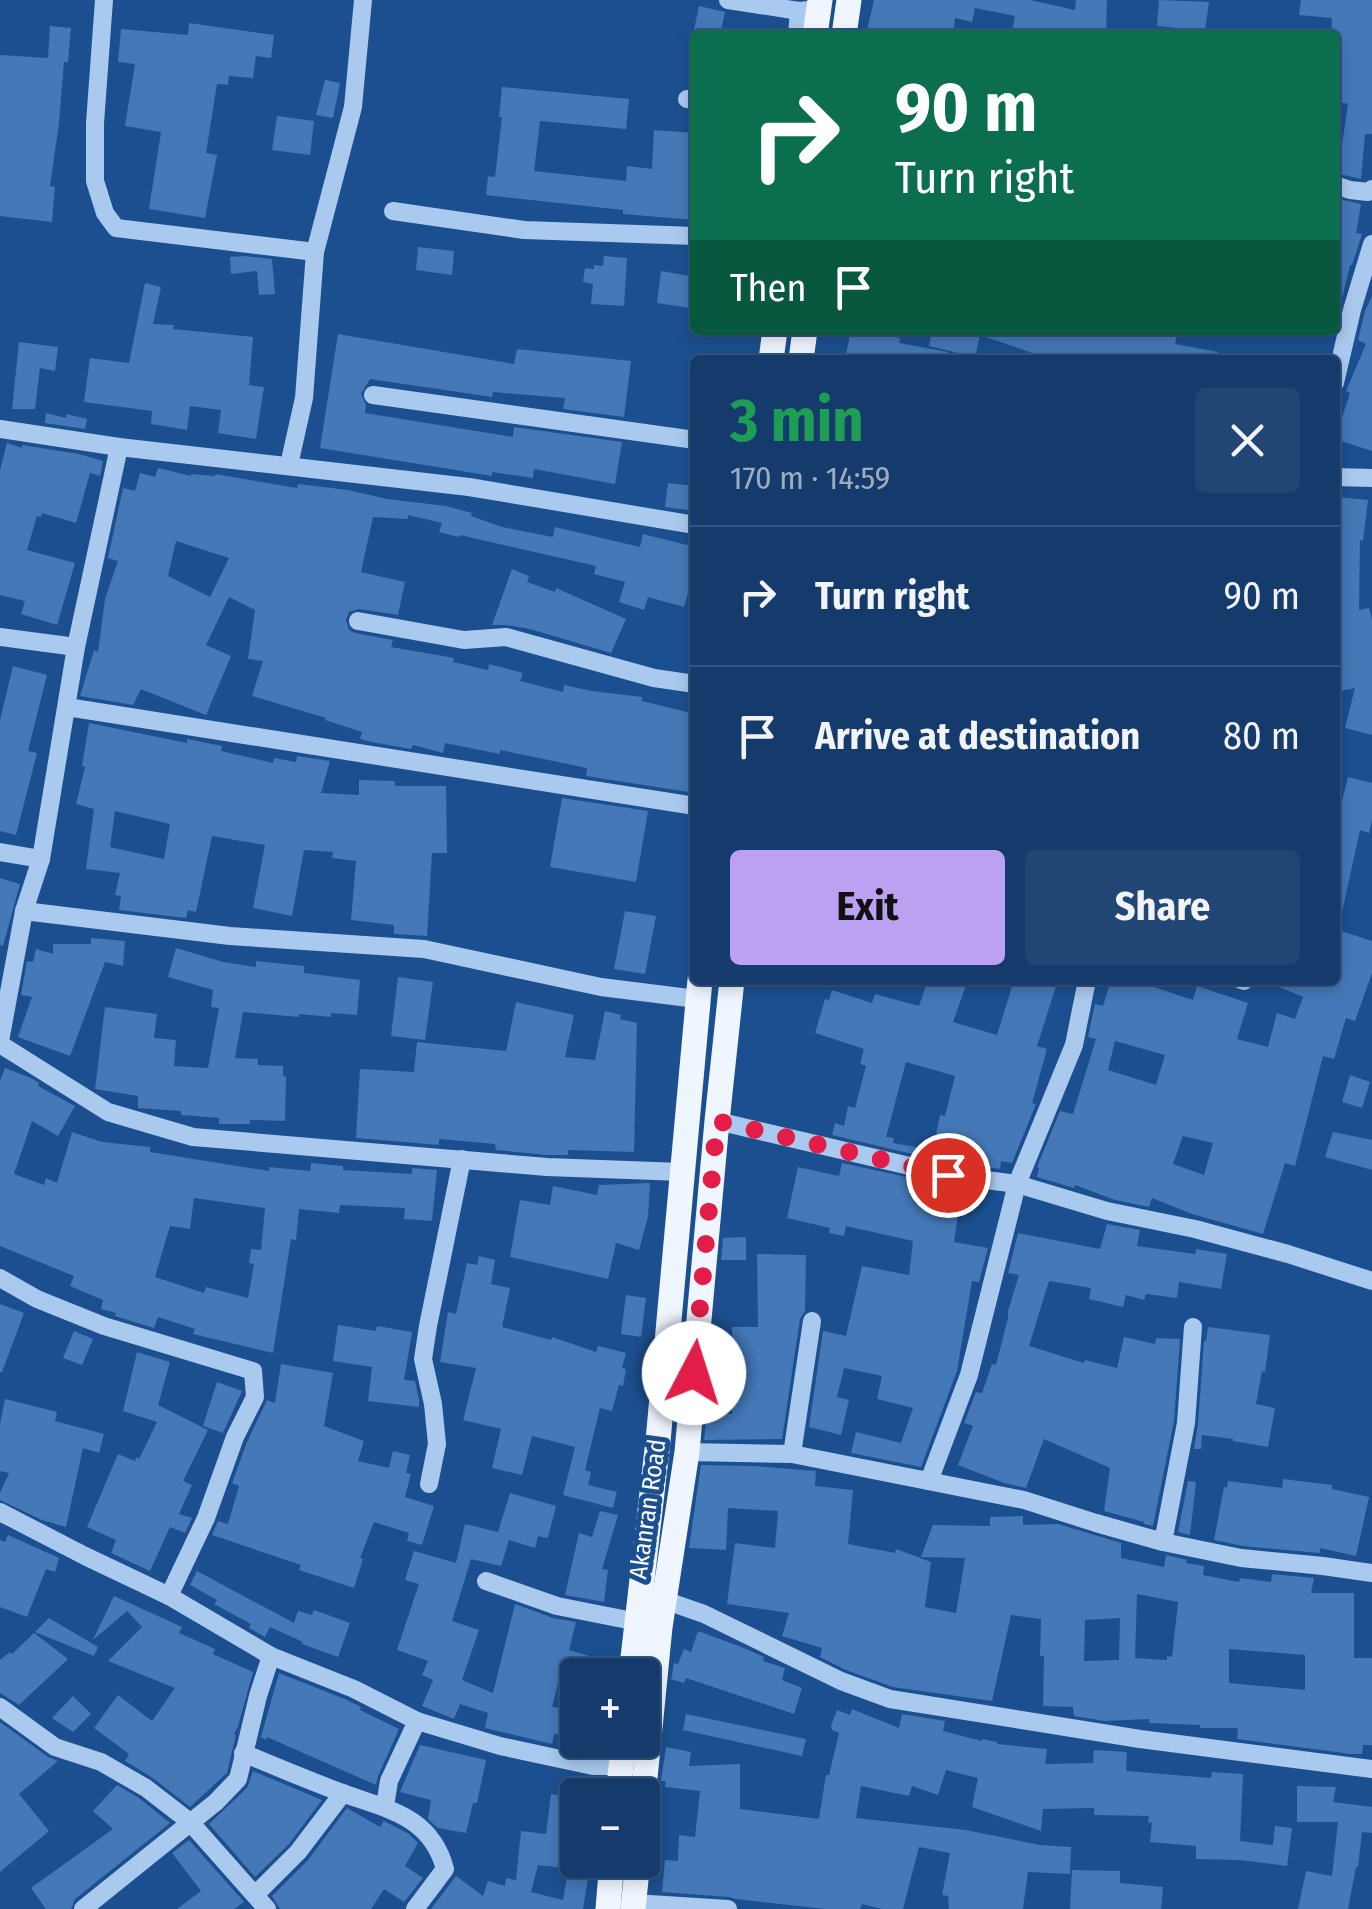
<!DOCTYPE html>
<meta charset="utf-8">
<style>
:root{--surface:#143b6b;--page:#214673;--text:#f1f3f6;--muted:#9dadc1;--line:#33557e;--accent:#bca0f2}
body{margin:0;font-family:"Fira Sans Condensed",sans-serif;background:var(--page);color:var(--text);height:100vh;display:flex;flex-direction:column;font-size:38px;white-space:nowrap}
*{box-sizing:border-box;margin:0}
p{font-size:32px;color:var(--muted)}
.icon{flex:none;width:55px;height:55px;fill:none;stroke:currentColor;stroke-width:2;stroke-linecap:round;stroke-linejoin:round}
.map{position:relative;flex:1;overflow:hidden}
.sheet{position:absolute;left:690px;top:355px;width:650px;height:630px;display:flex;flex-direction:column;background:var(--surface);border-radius:10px;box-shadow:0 5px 15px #0003,0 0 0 2px var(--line)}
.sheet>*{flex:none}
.banner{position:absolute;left:690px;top:30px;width:650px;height:305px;border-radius:10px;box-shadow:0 5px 15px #0003,0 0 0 2px var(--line);background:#0b6e4f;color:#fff;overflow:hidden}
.fabs{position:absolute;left:560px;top:1658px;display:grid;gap:20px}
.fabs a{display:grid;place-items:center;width:100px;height:100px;border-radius:10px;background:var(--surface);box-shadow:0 5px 15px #0003,0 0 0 2px var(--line);font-size:50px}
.pin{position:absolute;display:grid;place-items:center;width:85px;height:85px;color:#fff;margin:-42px;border:5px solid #fff;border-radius:50%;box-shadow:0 2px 10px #0007}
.me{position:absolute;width:110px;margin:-55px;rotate:5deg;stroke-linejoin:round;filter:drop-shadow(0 0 8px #0008)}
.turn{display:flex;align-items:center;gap:35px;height:210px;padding:0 40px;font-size:45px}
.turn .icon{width:130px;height:130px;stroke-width:2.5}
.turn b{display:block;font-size:70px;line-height:85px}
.then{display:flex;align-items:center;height:95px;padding:0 40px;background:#0003;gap:20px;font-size:38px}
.round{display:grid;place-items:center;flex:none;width:105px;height:105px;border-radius:10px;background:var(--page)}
.summary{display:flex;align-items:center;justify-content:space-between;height:170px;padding:0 40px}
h1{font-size:60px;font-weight:700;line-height:75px;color:#1e9e55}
.cta{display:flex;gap:20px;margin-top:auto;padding:20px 40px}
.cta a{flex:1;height:115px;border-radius:10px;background:var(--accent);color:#111;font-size:40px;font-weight:700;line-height:115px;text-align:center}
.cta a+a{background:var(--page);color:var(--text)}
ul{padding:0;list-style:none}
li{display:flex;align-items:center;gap:30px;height:140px;padding:0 40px;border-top:2px solid var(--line)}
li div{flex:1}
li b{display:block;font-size:38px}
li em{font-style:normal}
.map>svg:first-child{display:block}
.building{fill:#4478b7;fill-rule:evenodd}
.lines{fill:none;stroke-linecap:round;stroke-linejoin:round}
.minor{stroke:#a9c9ee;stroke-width:18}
.major{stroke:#f0f6ff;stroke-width:25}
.route{stroke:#e11d48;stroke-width:18;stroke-dasharray:0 32.4}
.labels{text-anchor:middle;stroke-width:10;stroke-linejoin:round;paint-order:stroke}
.street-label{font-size:25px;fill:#fff;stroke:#1b4f8f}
</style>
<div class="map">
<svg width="1372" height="1909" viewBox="0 0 1372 1909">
<rect width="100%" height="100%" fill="#1b4f8f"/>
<g class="building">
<path d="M874 0H1030L1075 10 1076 0H1107L1106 35H1011L1015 16 975 8 972 22 955 18 953 35H866Z"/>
<path d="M1159 0 1209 2 1205 31 1157 26Z"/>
<path d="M1301 0H1372V134H1365L1361 179 1335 173V144L1342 145 1348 104 1335 101V35H1331L1332 18 1299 15Z"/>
<path d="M699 6 725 12 720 35H693Z"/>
<path d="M189 23 274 35 271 58 256 56 253 78 229 76 228 85 217 84 206 153 217 155 205 218 149 209 161 132 125 126 135 64 118 62 121 29 188 35Z"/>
<path d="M50 26 71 28 68 62H64L59 123 50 186 55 187 52 222 0 216V55L48 58Z"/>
<path d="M325 80 340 83 333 118 316 115Z"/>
<path d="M502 87 629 99 626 129 540 121 534 171 626 181 627 166 652 169 654 130 695 133V220L623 214V210L486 195 488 176 495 177 502 117H499Z"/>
<path d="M277 116 314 121 310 155 272 150Z"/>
<path d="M1335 198 1361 204 1356 233 1362 234 1352 265H1350L1335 328Z"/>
<path d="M418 247 454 251 452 275 416 270Z"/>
<path d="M244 256 272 259 275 294 259 295 257 271 231 274 230 257Z"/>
<path d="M604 256 627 258 624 306 591 304 593 284 583 282 585 268 594 269V265L603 266Z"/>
<path d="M661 271 695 277 690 308 657 303Z"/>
<path d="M145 283 161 287 153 324 174 325 173 329 253 337 249 385 264 387 256 439 218 433 221 410 190 406 187 430 151 424 152 411 84 402 90 358 129 363Z"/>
<path d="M1372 296V451L1335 439 1350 393 1346 391 1366 344 1358 340 1365 311Z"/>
<path d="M851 330 900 338 899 343 948 352 947 360H845Z"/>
<path d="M932 330H1065L1086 336 1087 330H1178L1175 344 1218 352 1217 360H1053L980 335 975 357 929 346Z"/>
<path d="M338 334 514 364 517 349 631 361 624 417 563 409 565 398 493 392 492 397 370 379 361 394 366 405 365 413 513 437 514 427 622 442 615 484 534 469 533 478 492 472V476L320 448Z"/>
<path d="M19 342 58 347 55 371 40 368 35 409H12Z"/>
<path d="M46 413 66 418 67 414 87 419 85 429 45 423Z"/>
<path d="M7 443 22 448V445L79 454 103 461 100 476 90 473 76 523 42 513 41 517 37 516 27 550 75 563 57 625 21 614 25 601 0 595V470Z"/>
<path d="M158 468 191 476V474L215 476V474L297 488 298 484 348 490 387 499 446 506 472 513 471 516 502 527 553 537 555 527 640 547 643 534 695 547V568L684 607 648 597 644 610 619 602 625 582 594 574 596 566 460 535 459 537 439 532 442 523 408 515V519L373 517 361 572 405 582 398 615 359 609 349 612 346 620 349 630 355 633 393 640 391 647 454 658 453 662 488 670 489 664 523 673 520 681 563 692 564 685 592 691 642 697V701L695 714V793L586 776 587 768 500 750V754L445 743 443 753 413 745 411 749 371 742 360 739 362 732 325 720 326 718 252 696 263 661 248 659 255 610 229 597 206 645 231 656 206 715 141 689 133 705 80 696 94 650 98 652 105 599 118 561 108 558 123 488 135 491 140 473 155 477ZM176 541 229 558 210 597 168 576Z"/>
<path d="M668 483 695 486V511L665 507Z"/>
<path d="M1337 497 1368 500 1363 541 1360 540 1359 610 1369 608 1372 619V735L1345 728 1355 688 1335 692V515Z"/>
<path d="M512 569 529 576 527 582 555 592 556 588 626 619 611 653 530 629 506 625H492Z"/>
<path d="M13 666 47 675 28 751 37 753 16 835 0 831V720Z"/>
<path d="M89 723 187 743V739L222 746 221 751 273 763 274 758 296 762 297 756 330 761 321 793 359 795V780L395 781V786H446L447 853H432L427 936 394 934V925L351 920 356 861 332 858 333 852 304 850 292 916 253 908 265 845 212 836 196 912 188 910 186 918 119 910 121 896 115 895 120 873 86 869 94 809 76 804 85 767 82 766ZM115 811 170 824 164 859 110 847Z"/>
<path d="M1348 777 1372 783V820L1369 833 1360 830 1342 912 1335 911V828Z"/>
<path d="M562 798 648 811 636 882 550 867Z"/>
<path d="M0 878 20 884 3 946 0 945Z"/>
<path d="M625 911 656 916 645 974 614 969Z"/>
<path d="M1335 929 1372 941V973L1355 1021 1346 1018 1334 1059 1323 1056 1295 1166 1285 1163 1263 1234 1192 1214 1152 1198 1149 1207 1115 1200 1075 1185 1074 1188 1037 1177 1039 1168 1037 1167 1060 1111 1073 1114 1096 1039 1088 1037 1095 1004 1103 1006 1111 980H1156L1154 987 1193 1000 1197 986 1248 1003 1237 1039 1268 1047 1277 1013 1295 1019 1303 997 1263 980H1335ZM1115 1041 1165 1055 1156 1085 1108 1070ZM1183 1136 1213 1143 1204 1175 1173 1164Z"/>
<path d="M91 938 125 941 123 966 105 962 70 1056 18 1037 32 997 21 995 27 961 33 962 36 949 53 954V944H91Z"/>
<path d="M176 948 223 962 256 967V961L304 966V973L360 980 357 1015 331 1013V1017L299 1014V1017L243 1012 235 1058 258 1059V1065L283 1066V1076L286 1077 285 1121 250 1120V1124H219V1118L181 1115V1111L138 1108V1096L95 1089 105 1007 157 1014 154 1038 176 1040 174 1066 208 1068 219 1008 211 1007 213 990 168 977Z"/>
<path d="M398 977 433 982 425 1040 391 1036Z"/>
<path d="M928 980H968L953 1022 997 1035 1014 980H1058L1037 1046 1047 1049 1032 1103 1036 1104 1012 1163 1001 1161 1000 1169 950 1163 832 1135 835 1123 844 1126 848 1106 855 1108 866 1066 860 1064 864 1049 815 1033 825 999 829 1000 832 990 872 1003 875 994 919 1006ZM906 1062 955 1076 945 1116 940 1115 933 1150 893 1143 894 1138 886 1137Z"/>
<path d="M516 1002 574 1015 565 1057 595 1060 605 1011 621 1015 620 1019 637 1023 634 1152 568 1150V1155H548L496 1150 495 1144 439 1139V1145L356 1138 360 1069 414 1072 417 1042 506 1051Z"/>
<path d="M5 1068 31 1078 39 1083 38 1086 75 1106 58 1136 32 1121 14 1174 44 1185 46 1178 57 1183 72 1132 102 1142 150 1147V1152L269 1171V1167L310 1171 311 1163 343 1166V1170L412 1174V1168L437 1170 432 1221 404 1219 405 1208 340 1205 339 1213 299 1209 296 1240 291 1239 273 1353 193 1334 195 1329 158 1317 154 1328 115 1316 116 1313 101 1309 103 1300 70 1286 74 1276 0 1246V1081ZM194 1198 265 1208 261 1250 251 1249 249 1263 254 1264 248 1298 206 1287 204 1293 155 1277 170 1226 190 1229Z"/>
<path d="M1350 1075 1370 1082 1362 1108 1342 1102Z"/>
<path d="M1333 1132 1372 1140V1170L1325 1157Z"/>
<path d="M842 1163 962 1189 954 1242 988 1248 979 1282 972 1281 957 1371 921 1467 851 1453 856 1432 901 1443 913 1408 877 1399 882 1376 844 1368 837 1397 849 1400 841 1435 809 1427 823 1331 846 1336 862 1266 909 1275 913 1241 846 1226 844 1236 829 1233 830 1228 787 1218 798 1167 839 1176Z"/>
<path d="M650 1183 648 1217 639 1250 616 1243 608 1279 510 1257 520 1200 550 1205 553 1186 597 1195 599 1185Z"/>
<path d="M1107 1224 1140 1230 1137 1246 1195 1254 1196 1249 1227 1254 1221 1289 1179 1282 1177 1298 1146 1294 1144 1300 1126 1295 1123 1307 1089 1299 1091 1288 1049 1281 1029 1346 1084 1363 1085 1360 1117 1368 1124 1337 1155 1344 1156 1338 1180 1339 1174 1421 1153 1526 1144 1524V1522L1104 1511 1110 1468 1044 1439 1026 1488 1004 1483 958 1465 973 1426 964 1423 976 1392 982 1393 992 1364 996 1365 1008 1318V1311L1019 1275 1008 1273 1018 1233 1100 1249Z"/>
<path d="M746 1237V1260H721L723 1238Z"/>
<path d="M757 1254 806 1255 805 1311 800 1319 782 1439 704 1440 707 1414H732V1327H758Z"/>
<path d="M479 1256 495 1260 491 1284 510 1288 502 1327 551 1340 552 1337 596 1352 598 1346 626 1353 622 1368 626 1369 623 1386 619 1385 612 1411 600 1408 585 1470 591 1472 588 1485 617 1492 613 1508 563 1495 575 1447 532 1436 522 1475 492 1468 501 1429 463 1420 476 1368 440 1362 448 1312 456 1314 467 1263 477 1265Z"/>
<path d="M626 1295 646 1298 641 1337 621 1334Z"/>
<path d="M0 1304 24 1313 2 1372H0Z"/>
<path d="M338 1325 376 1331 377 1326 412 1332 404 1380 415 1381 419 1400V1407L368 1401 372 1367 333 1361Z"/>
<path d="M1208 1327 1270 1335 1265 1372 1262 1371 1256 1404 1275 1408 1268 1447 1233 1441V1439L1202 1435 1201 1449H1194L1198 1424 1204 1341H1206Z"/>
<path d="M74 1331 93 1339 82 1365 63 1358Z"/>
<path d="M137 1352 170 1362 158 1405 208 1430 183 1481 192 1485 179 1514 192 1518 185 1533 170 1527 150 1571 111 1553 116 1540 87 1527 118 1454 135 1461 136 1457 139 1459 157 1422 123 1411Z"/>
<path d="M281 1364 333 1373 324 1426 364 1441 358 1461 389 1468 393 1451 410 1455 406 1473 411 1474 405 1497 434 1506 422 1545 407 1541 409 1533 374 1522 360 1558 363 1559 354 1588 299 1570 301 1565 212 1535 218 1521 228 1524 239 1486 232 1483 247 1442 267 1400 275 1403Z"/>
<path d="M217 1382 242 1391 223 1433 203 1426Z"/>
<path d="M5 1399 57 1412 55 1421 104 1434 99 1453 83 1448 66 1527 42 1520 0 1500V1493L9 1473 0 1471V1424Z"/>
<path d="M701 1465 753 1466 816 1471 815 1486 853 1490 848 1544 895 1553 896 1549 931 1562 925 1607 956 1613 965 1558 921 1557 933 1525 990 1526V1517L1023 1516V1525L1058 1524 1121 1543V1558L1164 1567 1166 1555 1187 1560 1186 1563 1204 1566 1203 1575 1239 1582 1240 1578 1271 1582 1272 1574 1314 1578 1311 1593H1354V1658H1372V1745H1363L1362 1754H1351L1237 1739 1238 1728H1200V1725L1149 1723V1719L1105 1721 1074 1716 1073 1707 1043 1706 1044 1656H1040L1041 1619 1011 1615 992 1701 893 1687 846 1670 820 1657 822 1648 782 1636 789 1613 727 1604 735 1543 775 1548 778 1511 728 1508 726 1550 689 1548ZM1137 1594 1178 1602 1172 1657 1167 1656V1660L1135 1658ZM1120 1618 1119 1660 1084 1661 1085 1620ZM1229 1649 1305 1655V1690L1229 1683Z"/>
<path d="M1283 1479 1332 1485V1489L1369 1497 1356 1556 1320 1548V1553L1243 1546 1214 1540 1224 1487 1227 1488 1228 1481 1282 1488Z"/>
<path d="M1188 1481 1196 1482 1190 1535 1178 1532Z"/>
<path d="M510 1493 556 1506 548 1538 538 1536 535 1548 509 1540 501 1566 471 1559 452 1621 479 1630 462 1680 493 1693 515 1604 553 1618 576 1622 569 1650 589 1656 588 1661 616 1666 615 1675H560L552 1707 578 1709V1730L575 1737 554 1734 552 1744 485 1728 488 1713 460 1704 454 1719 422 1706 433 1680 422 1675 428 1661 397 1650 419 1584 405 1580 414 1551 456 1563 465 1524 498 1532Z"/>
<path d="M600 1511 618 1515 602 1569 608 1570 604 1602 565 1595 579 1533 592 1537Z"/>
<path d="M8 1535 59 1558 55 1572 46 1569 27 1617 0 1607V1540L5 1542Z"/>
<path d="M197 1571 294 1623 298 1611 312 1615 314 1610 350 1623 338 1657 302 1644 303 1642 270 1627 265 1637 249 1628 251 1624 214 1604 217 1600 190 1585Z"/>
<path d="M114 1596 182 1627 179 1633 215 1649 213 1654 253 1672 238 1726 234 1734 236 1735 227 1773 190 1807 153 1778 125 1761 129 1754 94 1728 118 1695 152 1721 175 1688 108 1661 142 1627 127 1611 93 1640Z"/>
<path d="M49 1618 98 1647 94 1656 35 1632Z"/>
<path d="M698 1631 744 1648 764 1657 763 1661 785 1668 782 1680 802 1688 794 1714 686 1678 684 1683 671 1679 674 1663 678 1664 684 1649 691 1652Z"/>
<path d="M34 1633 68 1659 19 1705 0 1693V1660L10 1652 12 1654Z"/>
<path d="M279 1673 347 1700 361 1707 360 1710 399 1729 378 1776 376 1785 267 1737 266 1740 261 1737Z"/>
<path d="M73 1696 91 1714 73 1732 52 1718Z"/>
<path d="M852 1709 899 1728 902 1714 945 1721 943 1731 982 1741V1739L997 1742V1744L1047 1749 1045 1764 1093 1763 1094 1750 1127 1752 1126 1771 1211 1778 1212 1772 1243 1774 1240 1841 1273 1845 1275 1826 1292 1828 1287 1866 1240 1860 1196 1859V1846L1150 1842 1152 1823 1148 1822 1149 1816 1094 1815V1808L1043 1809 1041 1831 972 1807 978 1778 946 1770 938 1795 912 1786 909 1796 861 1786 856 1818 966 1830 1040 1845 1071 1847 1070 1874 1028 1872 1023 1909H949L948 1896 942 1895 950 1853 919 1847 903 1909H882L862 1904 860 1909H825L736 1899 729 1897 662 1892 665 1860 678 1861 679 1835 695 1837 700 1791 665 1787 666 1781H661L666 1747 691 1752 689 1766 740 1764V1809L819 1819 826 1775H829L839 1733 832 1730 831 1726 837 1710 850 1715Z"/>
<path d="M686 1714 806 1739 802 1756 683 1730Z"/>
<path d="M0 1722 48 1757 58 1761 19 1794 49 1831 0 1872Z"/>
<path d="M420 1745 486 1760 477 1803H473L466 1833 438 1828 428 1819 431 1800 400 1792Z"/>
<path d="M253 1771 322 1800 289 1844 255 1877 209 1824 247 1788Z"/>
<path d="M117 1785 139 1798 170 1823 75 1899 71 1909H46L31 1888 113 1829 93 1811Z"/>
<path d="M1297 1786 1336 1787 1333 1802 1372 1807V1833L1362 1832 1358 1867H1356L1348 1909H1298L1306 1871 1332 1876 1338 1822H1297Z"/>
<path d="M551 1794 578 1797V1825L569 1824 564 1868 538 1865 531 1892 563 1900 570 1860H591L583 1909H431L456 1876 483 1896 488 1881 505 1886 506 1878 516 1880 521 1831 546 1834Z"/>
<path d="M347 1808 380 1827 384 1821 409 1834 418 1843 405 1866 423 1878 404 1902 384 1889 371 1909H280L272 1896 308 1860Z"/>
<path d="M189 1840 244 1902 234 1909H177L201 1891 172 1853Z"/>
<path d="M1072 1870 1120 1871V1883L1163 1887 1161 1909H1070Z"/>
</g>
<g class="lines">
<g class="minor">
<path d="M104 0 95 123V181L105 213 116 228 315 252"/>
<path d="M728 0 799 11 819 9"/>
<path d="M797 35 799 11"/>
<path d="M687 99 695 100"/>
<path d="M1335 185 1350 190 1368 192 1372 189"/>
<path d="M393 211 524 230 695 236"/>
<path d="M1335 383 1352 310 1372 244"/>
<path d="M373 395 695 440"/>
<path d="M0 429 119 447 469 487 695 525"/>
<path d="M289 465 304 398 315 252 353 107 363 0"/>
<path d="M1335 477 1372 478"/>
<path d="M358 621 464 640 506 637 654 678 695 684"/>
<path d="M0 637 76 647"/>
<path d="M67 707 695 806"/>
<path d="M0 852 41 859"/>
<path d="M24 911 230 936 424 949 601 987 697 999"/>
<path d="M1241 980 1244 981"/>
<path d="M0 1041 24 911 41 859 76 647 119 447"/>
<path d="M0 1044 108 1112 193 1137 547 1167 682 1172"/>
<path d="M717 1121 948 1175 1017 1184 1107 1211 1195 1229 1288 1254 1372 1281"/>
<path d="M0 1278 37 1299 104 1326 253 1371 255 1397 235 1437 206 1518 169 1596"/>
<path d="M687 1452 792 1454 1024 1500 1096 1523 1163 1542 1241 1558 1323 1566 1372 1573"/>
<path d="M792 1454 812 1321"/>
<path d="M929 1481 969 1375 1017 1184 1074 1045 1087 980"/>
<path d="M429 1484 437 1444 433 1404 423 1359 428 1326 462 1159"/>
<path d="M0 1512 85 1556 169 1596 271 1656 354 1689 417 1721 500 1746 593 1766H621"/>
<path d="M1163 1542 1186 1423 1193 1327"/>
<path d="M486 1581 557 1606 638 1622"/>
<path d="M664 1600 704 1614 841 1681 890 1699 1140 1739 1372 1769"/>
<path d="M0 1707 55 1747 101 1762 146 1788 190 1822 267 1909"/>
<path d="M243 1753C274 1766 305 1779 337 1791 383 1809 430 1813 445 1869L415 1909"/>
<path d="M385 1806 389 1781 417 1721"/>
<path d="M255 1895 298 1852 343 1793"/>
<path d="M634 1903 728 1909"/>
<path d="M83 1909 216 1802 238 1779 258 1696 271 1656"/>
</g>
<g class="major">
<path d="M815 35 820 0"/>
<path d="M844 35 849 0"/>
<path d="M771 360 775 330"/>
<path d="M801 360 805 330"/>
<path d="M631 1675 658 1441 700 980"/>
<path d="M618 1795 624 1740"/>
<path d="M642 1808 660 1627 687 1452 717 1121 732 980"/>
<path d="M608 1909 612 1860"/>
<path d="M633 1909 638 1860"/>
</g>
</g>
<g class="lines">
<path class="route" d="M694 1373 717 1121 948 1175"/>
</g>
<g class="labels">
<g class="street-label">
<text transform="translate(647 1509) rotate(-82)" y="9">Akanran Road</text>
</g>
</g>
</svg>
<div class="fabs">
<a>+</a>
<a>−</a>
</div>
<div class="pin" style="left:948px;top:1175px;background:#d93025"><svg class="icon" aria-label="arrive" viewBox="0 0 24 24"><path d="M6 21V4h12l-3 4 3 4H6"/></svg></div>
<svg class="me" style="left:694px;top:1373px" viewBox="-20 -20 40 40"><circle r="19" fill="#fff"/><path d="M0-13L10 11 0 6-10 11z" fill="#e11d48"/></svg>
<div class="banner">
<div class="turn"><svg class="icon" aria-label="right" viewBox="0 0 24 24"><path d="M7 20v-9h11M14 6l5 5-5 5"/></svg><div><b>90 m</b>Turn right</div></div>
<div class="then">Then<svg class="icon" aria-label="arrive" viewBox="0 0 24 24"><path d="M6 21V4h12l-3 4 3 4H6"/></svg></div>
</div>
<section class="sheet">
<div class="summary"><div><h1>3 min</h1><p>170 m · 14:59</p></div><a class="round"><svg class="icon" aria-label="close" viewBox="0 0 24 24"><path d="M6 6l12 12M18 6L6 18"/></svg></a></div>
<ul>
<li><svg class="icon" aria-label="right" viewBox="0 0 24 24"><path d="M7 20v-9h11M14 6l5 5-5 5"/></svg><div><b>Turn right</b></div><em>90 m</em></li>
<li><svg class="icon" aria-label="arrive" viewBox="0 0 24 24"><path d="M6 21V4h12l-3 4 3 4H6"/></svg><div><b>Arrive at destination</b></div><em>80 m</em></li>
</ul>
<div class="cta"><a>Exit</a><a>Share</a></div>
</section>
</div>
